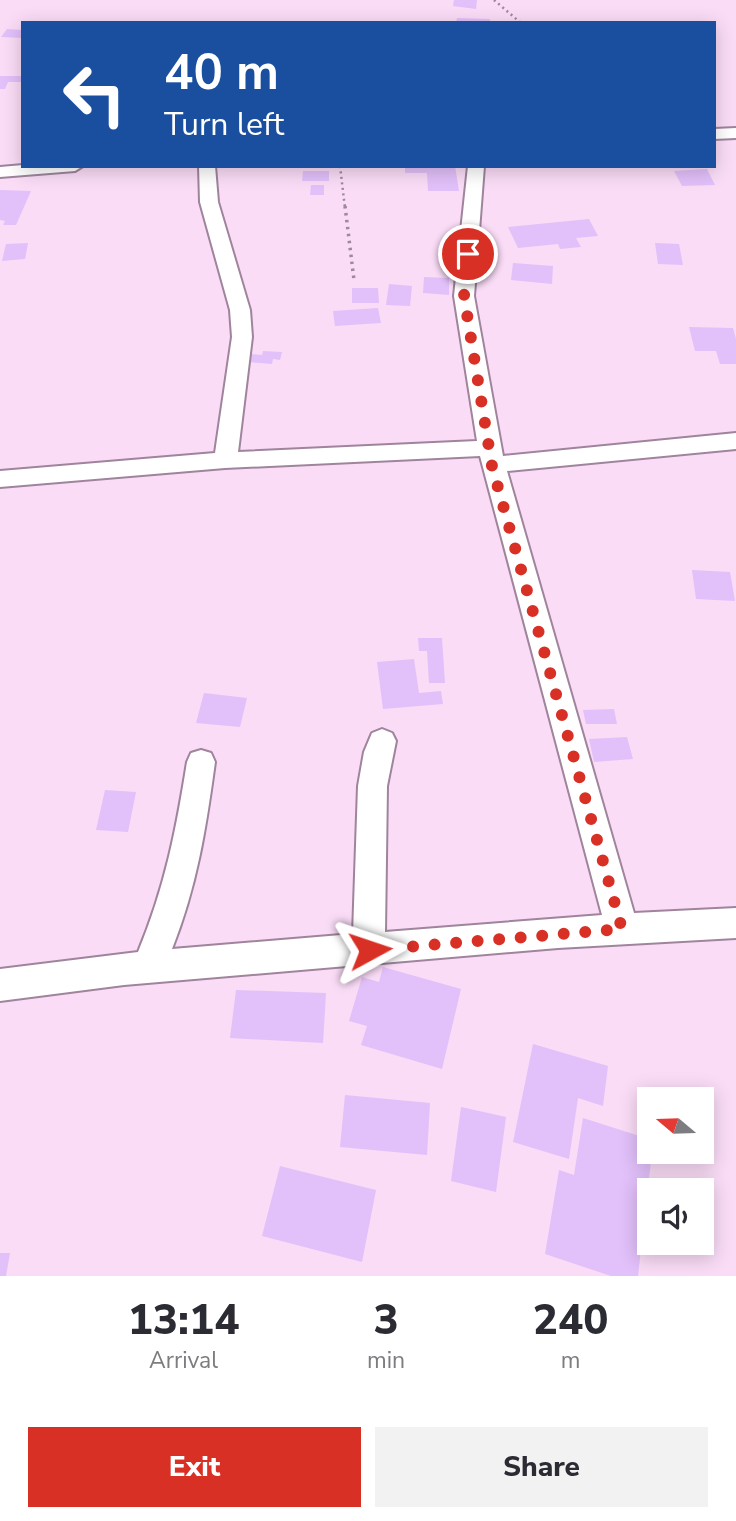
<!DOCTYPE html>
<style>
:root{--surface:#fff;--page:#f2f2f3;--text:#2b2b33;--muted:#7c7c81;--accent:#d93025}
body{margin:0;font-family:"Nunito Sans",sans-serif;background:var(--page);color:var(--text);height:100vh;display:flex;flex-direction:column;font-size:26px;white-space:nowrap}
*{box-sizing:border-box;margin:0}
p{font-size:23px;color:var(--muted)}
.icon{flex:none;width:38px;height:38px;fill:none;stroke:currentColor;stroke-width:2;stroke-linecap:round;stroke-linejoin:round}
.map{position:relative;height:1276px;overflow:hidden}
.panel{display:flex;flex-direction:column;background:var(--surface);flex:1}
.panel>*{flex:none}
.guide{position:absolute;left:21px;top:21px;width:695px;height:147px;border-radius:0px;box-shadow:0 4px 18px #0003;background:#1a4fa0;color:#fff;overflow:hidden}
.needle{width:46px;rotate:289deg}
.tools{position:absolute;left:637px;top:1087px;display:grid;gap:14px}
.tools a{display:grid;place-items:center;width:77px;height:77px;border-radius:0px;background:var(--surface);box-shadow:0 4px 18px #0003;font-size:35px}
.pin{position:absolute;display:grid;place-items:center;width:60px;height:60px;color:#fff;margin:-30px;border:4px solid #fff;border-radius:50%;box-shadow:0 2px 7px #0007}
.me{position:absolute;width:77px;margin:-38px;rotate:85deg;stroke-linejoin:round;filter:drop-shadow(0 0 5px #0008)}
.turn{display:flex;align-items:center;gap:24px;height:147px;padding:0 28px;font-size:32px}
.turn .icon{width:91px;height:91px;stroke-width:2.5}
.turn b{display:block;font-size:49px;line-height:60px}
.eta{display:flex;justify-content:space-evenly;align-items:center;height:119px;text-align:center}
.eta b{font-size:42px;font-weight:800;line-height:49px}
.cta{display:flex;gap:14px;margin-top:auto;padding:14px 28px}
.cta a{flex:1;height:80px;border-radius:0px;background:var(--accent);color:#fff;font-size:28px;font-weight:800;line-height:80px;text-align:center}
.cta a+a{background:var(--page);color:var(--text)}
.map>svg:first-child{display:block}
.building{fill:#e2c0fa}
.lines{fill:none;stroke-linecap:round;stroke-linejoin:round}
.minor-casing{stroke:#9f849c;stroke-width:4}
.path-far1{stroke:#9e889c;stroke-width:2.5;stroke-dasharray:2 3.5;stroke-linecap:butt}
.path{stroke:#9e889c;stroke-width:3.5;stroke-dasharray:2.5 4.5;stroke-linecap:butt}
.minor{fill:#fff;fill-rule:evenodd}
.route{stroke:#d93025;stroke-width:12;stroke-dasharray:0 21.6}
</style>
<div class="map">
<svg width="736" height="1276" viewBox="0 0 736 1276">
<rect width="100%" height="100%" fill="#fadcf7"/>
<g class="building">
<path d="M454 0H477L476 9 453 6Z"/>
<path d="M457 18 490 19V23H456Z"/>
<path d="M7 29 23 30V38L1 37Z"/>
<path d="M0 76H23V82H8L5 89H0Z"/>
<path d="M405 166H455L459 191H428L427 173H405Z"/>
<path d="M707 169 715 185 682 186 674 171Z"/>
<path d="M303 171H329V181H302Z"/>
<path d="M311 185H324V195H310Z"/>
<path d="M0 190 31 191 16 225H3L5 221 0 220Z"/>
<path d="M589 219 598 236 576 238 581 247 560 249 558 244 518 248 508 227Z"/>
<path d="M28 243 25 259 2 261 6 244Z"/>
<path d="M655 243 679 244 683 265 658 264Z"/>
<path d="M513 263 553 266 552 284 511 280Z"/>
<path d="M424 277 449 278V295L423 293Z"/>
<path d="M389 284 412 286 410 306 386 305Z"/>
<path d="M352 288H378L379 303H352Z"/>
<path d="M378 308 381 323 335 326 333 311Z"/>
<path d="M689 327 733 328 736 339V364H720L716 351H695Z"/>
<path d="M263 351 282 352 280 360 273 359 272 364 248 362 250 354 262 355Z"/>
<path d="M692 570 730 572 735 601 696 599Z"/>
<path d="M418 638H442L445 683H429L427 651H419Z"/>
<path d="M414 659 419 693 441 691 443 704 383 709 377 662Z"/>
<path d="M204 693 247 698 240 727 196 723Z"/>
<path d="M614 709 617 724H586L583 710Z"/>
<path d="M627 737 633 759 594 762 589 739Z"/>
<path d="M105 790 136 792 128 832 96 830Z"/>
<path d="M383 967 461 989 442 1069 361 1045 367 1026 349 1021 362 977 379 982Z"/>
<path d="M236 990 326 993 323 1043 230 1038Z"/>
<path d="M533 1044 608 1066 603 1106 578 1098 569 1159 513 1142Z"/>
<path d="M345 1095 430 1103 427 1155 340 1147Z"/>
<path d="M461 1107 506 1117 496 1192 451 1181Z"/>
<path d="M583 1118 649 1139V1152H652L638 1276H611L545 1254 559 1170 574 1175Z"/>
<path d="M280 1166 376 1190 362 1262 262 1236Z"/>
<path d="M0 1253H10L6 1276H0Z"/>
</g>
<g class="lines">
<defs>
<g id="minor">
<path d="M736 128V138L714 139V129Z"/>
<path d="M23 165V166H83L75 171 0 177V167Z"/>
<path d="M199 166H215L218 202 250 310 252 337 238 452 477 441 454 296 468 166H484L474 296 503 456 736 433V449L507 471 634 913 736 908V938L558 948 124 985 0 1001V969L138 952C165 887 176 831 187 762L191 753 201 750 211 753 215 762C206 828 197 886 172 949L353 934 358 786 364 752 372 733 382 729 392 733 396 741 387 786 385 932 602 915 480 456 225 468 0 487V471L215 453 232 337 230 310 200 202Z"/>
</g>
</defs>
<use href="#minor" class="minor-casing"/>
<g class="path-far1">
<path d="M494 0 521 23"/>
<path d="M340 166 345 208"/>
</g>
<path class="path" d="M345 206 354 280"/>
<use href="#minor" class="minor"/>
</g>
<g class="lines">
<path class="route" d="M370 950 622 929 492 466 464 296 468 254"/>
</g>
</svg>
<div class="tools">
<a><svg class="needle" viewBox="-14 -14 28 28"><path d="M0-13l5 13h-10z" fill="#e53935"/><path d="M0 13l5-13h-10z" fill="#7c7c81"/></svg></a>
<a><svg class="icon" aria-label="sound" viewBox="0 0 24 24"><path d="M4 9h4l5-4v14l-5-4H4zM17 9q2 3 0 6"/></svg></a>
</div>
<div class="pin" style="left:468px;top:254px;background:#d93025"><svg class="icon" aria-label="arrive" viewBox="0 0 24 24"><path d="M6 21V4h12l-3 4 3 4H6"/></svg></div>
<svg class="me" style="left:370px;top:950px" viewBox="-20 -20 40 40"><path d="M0-17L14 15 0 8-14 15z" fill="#d93025" stroke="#fff" stroke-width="4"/></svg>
<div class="guide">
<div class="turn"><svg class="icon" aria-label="left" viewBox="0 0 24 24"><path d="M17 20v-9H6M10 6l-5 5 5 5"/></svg><div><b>40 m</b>Turn left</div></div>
</div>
</div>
<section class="panel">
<div class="eta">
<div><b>13:14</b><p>Arrival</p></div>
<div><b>3</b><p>min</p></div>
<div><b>240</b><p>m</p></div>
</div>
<div class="cta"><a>Exit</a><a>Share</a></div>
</section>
